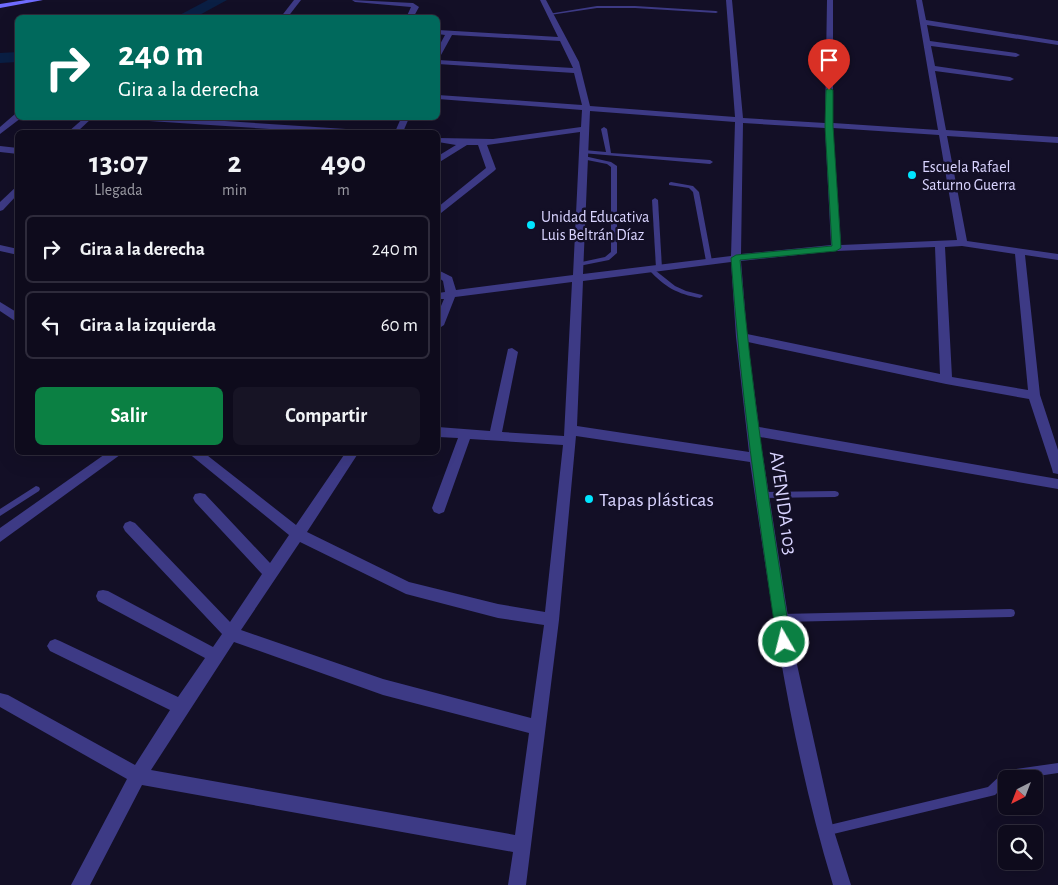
<!DOCTYPE html>
<html lang="es">
<meta charset="utf-8">
<style>
:root{--surface:#0e0b1c;--page:#171425;--text:#f1f3f6;--muted:#9b9ba3;--line:#2e2b3b;--accent:#0b8043}
body{margin:0;font-family:"Alegreya Sans",sans-serif;background:var(--page);color:var(--text);height:100vh;display:flex;flex-direction:column;font-size:19px;white-space:nowrap}
*{box-sizing:border-box;margin:0}
p{font-size:16px;color:var(--muted)}
.icon{flex:none;width:28px;height:28px;fill:none;stroke:currentColor;stroke-width:2;stroke-linecap:round;stroke-linejoin:round}
.map{position:relative;flex:1;overflow:hidden}
.details{position:absolute;left:15px;top:130px;width:425px;height:325px;display:flex;flex-direction:column;background:var(--surface);border-radius:8px;box-shadow:0 5px 20px #0002,0 0 0 1px var(--line)}
.details>*{flex:none}
.banner{position:absolute;left:15px;top:15px;width:425px;height:105px;border-radius:8px;box-shadow:0 5px 20px #0002,0 0 0 1px var(--line);background:#00695c;color:#fff;overflow:hidden}
.needle{width:32px;rotate:222deg}
.tools{position:absolute;left:998px;top:770px;display:grid;gap:10px}
.tools a{display:grid;place-items:center;width:45px;height:45px;border-radius:8px;background:var(--surface);box-shadow:0 5px 20px #0002,0 0 0 1px var(--line);font-size:25px}
.pin{position:absolute;display:grid;place-items:center;width:42px;height:42px;color:#fff;margin:-51px -21px;border-radius:50% 50% 50% 0;rotate:-45deg;box-shadow:0 0 5px #0007}
.pin .icon{rotate:45deg}
.me{position:absolute;width:55px;margin:-28px;rotate:352deg;stroke-linejoin:round;filter:drop-shadow(0 0 4px #0008)}
.turn{display:flex;align-items:center;gap:18px;height:105px;padding:0 20px;font-size:22px}
.turn .icon{width:65px;height:65px;stroke-width:2.5}
.turn b{display:block;font-size:35px;line-height:42px}
.eta{display:flex;justify-content:space-evenly;align-items:center;height:85px;text-align:center}
.eta b{font-size:30px;font-weight:600;line-height:35px}
.cta{display:flex;gap:10px;margin-top:auto;padding:10px 20px}
.cta a{flex:1;height:58px;border-radius:8px;background:var(--accent);color:#fff;font-size:20px;font-weight:600;line-height:58px;text-align:center}
.cta a+a{background:var(--page);color:var(--text)}
ul{padding:0;list-style:none}
li{display:flex;align-items:center;gap:15px;height:68px;margin:0 10px 8px;padding:0 10px;border:2px solid var(--line);border-radius:8px}
li div{flex:1}
li b{display:block;font-size:19px}
li em{font-style:normal}
.map>svg:first-child{display:block}
.lines{fill:none;stroke-linecap:round;stroke-linejoin:round}
.river{fill:#0a1f44;fill-rule:evenodd}
.lane{fill:#3d3a85;fill-rule:evenodd}
.street{fill:#3d3a85;fill-rule:evenodd}
.secondary{fill:#6f6bff;fill-rule:evenodd}
.route{fill:#0b8043;stroke:#07532c}
.poi-dot{fill:#00e5ff;stroke:#130f26;stroke-width:2}
.labels{text-anchor:middle;stroke-width:5;stroke-linejoin:round;paint-order:stroke}
.far-poi-label{font-size:16px;fill:#d9d4ff;stroke:#130f26;text-anchor:start}
.poi-label{font-size:20px;fill:#d9d4ff;stroke:#130f26;text-anchor:start}
.street-label{font-size:20px;fill:#d9d4ff;stroke:#130f26}
</style>
<div class="map">
<svg width="1058" height="885" viewBox="0 0 1058 885">
<rect width="100%" height="100%" fill="#130f26"/>
<g class="lines">
<g class="river">
<path d="M208 0H227L194 18H174Z"/>
<path d="M18 52V62L0 63V53Z"/>
</g>
<g class="lane">
<path d="M597 6H635L716 11 718 12 716 13 635 8H597L550 15 548 14Z"/>
<path d="M604 127 607 129 611 153 710 160 713 162 710 164 582 153 581 152 584 150 606 152 601 129Z"/>
<path d="M584 156 611 162 617 166V253L609 260 579 266 577 265V263L605 257 611 252V167L607 164 582 159 581 158Z"/>
<path d="M671 182 693 186 699 192 712 261 711 262H707L706 261 693 192 689 188 669 185V183Z"/>
<path d="M655 198 658 200 662 268 659 270 656 268 652 200Z"/>
<path d="M651 267 675 286 686 291 702 295 703 296 700 298C677 294 665 287 649 270L648 269Z"/>
<path d="M36 486 39 487 40 489 39 491 0 516V509Z"/>
<path d="M835 491 838 492 839 494 838 496 835 497 761 498 758 497 757 495 758 493 761 492Z"/>
<path d="M1011 609 1014 610 1015 613 1014 616 1011 617 781 622 778 621 777 618 778 615 781 614Z"/>
<path d="M1058 763V773L1018 779H1006V784L995 795 991 796 825 836 821 835 820 831 821 827 825 826 988 787 1005 771 1009 770Z"/>
</g>
<g class="street">
<path d="M294 0H301L287 18H280Z"/>
<path d="M352 0 413 3 419 7 413 18H406L411 7 355 2Z"/>
<path d="M540 0H546L579 62 590 106 735 117 726 0H732L743 118 825 123 827 0H833V123L938 130 916 0H922L926 20 1058 41V45L927 25 930 41 1016 53 1020 55 1016 57 931 46 935 66 1010 77 1014 79 1010 81 935 71 946 130 1058 137V143L947 136 967 241 1058 254V260L1025 255 1040 395 1058 450V474L1053 473 1052 469 1029 399 946 384 748 342 759 427 1058 479V489L760 437 792 642 834 831 851 885H833C791 748 771 604 750 462L576 436 559 620 526 885H508L513 852 142 785 90 885H71L127 779 0 707V693L8 695 135 765 170 710 50 651 47 646 50 641 55 639 60 641 178 697 205 658 98 601 96 596 98 591 103 590 108 591 213 647 222 634 125 531 123 527 125 523 130 521 135 523 230 622 262 574 195 502 193 498 195 494 200 493 205 494 270 563 289 535 187 452H203L296 525 346 452H359L307 532 409 582 498 604 545 612 563 445 470 439 444 512 439 514 434 512 432 508 458 438 438 437V427L490 431 508 349 512 348 518 352 502 432 564 436 572 282 455 297 444 325 438 329V313L444 299H438V293L445 292 443 281 438 277V270L452 277 456 290 573 275 580 132 487 145 496 169 494 171 441 213 438 214V207L486 168 478 145H467L438 163V156L456 145 438 142V138L493 139 581 127 582 110 438 99V95L582 105 574 73 438 64V60L573 68 560 41 452 35 441 55H438V48L445 35 438 34V30L558 37ZM590 111 735 122 731 256 583 274ZM743 123 825 128 831 245 741 254ZM833 128 939 135 957 240 841 245ZM962 246 1015 254 1028 390 952 377 945 247ZM935 247 940 374 747 334 741 261 836 251ZM731 262 736 337 749 452 577 426 583 281ZM300 542 406 594 498 618 544 625 531 718 383 679 241 630ZM234 642 383 695 529 733 515 835 151 770Z"/>
<path d="M15 114H18V118H21L0 134V127Z"/>
<path d="M84 118H92L77 132H68Z"/>
<path d="M145 118H178L346 129 350 132H317L149 121Z"/>
<path d="M401 118H409L403 132H395Z"/>
<path d="M0 146 18 148V154L0 152Z"/>
<path d="M18 185V194L3 210 0 211V202Z"/>
<path d="M0 245 18 249V255L0 251Z"/>
<path d="M0 302 18 313V323L0 311Z"/>
<path d="M108 452H124L0 542V528Z"/>
</g>
<path class="secondary" d="M26 0H43L0 8V4Z"/>
</g>
<path class="route" d="M829 88 833 90V126L841 248 836 251 740 260C751 389 771 515 791 642L789 647 784 649 779 647 777 642C758 514 740 387 731 258L736 255 832 246 825 126 826 90Z"/>
<g class="poi-dot">
<circle cx="912" cy="175" r="5"/>
<circle cx="531" cy="225" r="5"/>
<circle cx="589" cy="499" r="5"/>
</g>
<g class="labels">
<g class="far-poi-label">
<text x="922" y="172">Escuela Rafael<tspan x="922" dy="18">Saturno Guerra</tspan></text>
<text x="541" y="222">Unidad Educativa<tspan x="541" dy="18">Luis Beltrán Díaz</tspan></text>
</g>
<g class="poi-label">
<text x="599" y="506">Tapas plásticas</text>
</g>
<g class="street-label">
<text transform="translate(784 503) rotate(82)" y="7">AVENIDA 103</text>
</g>
</g>
</svg>
<div class="tools">
<a><svg class="needle" viewBox="-14 -14 28 28"><path d="M0-13l5 13h-10z" fill="#e53935"/><path d="M0 13l5-13h-10z" fill="#9b9ba3"/></svg></a>
<a><svg class="icon" aria-label="search" viewBox="0 0 24 24"><circle cx="10" cy="10" r="6"/><path d="M15 15l6 6"/></svg></a>
</div>
<div class="pin" style="left:829px;top:90px;background:#d93025"><svg class="icon" aria-label="arrive" viewBox="0 0 24 24"><path d="M6 21V4h12l-3 4 3 4H6"/></svg></div>
<svg class="me" style="left:784px;top:642px" viewBox="-20 -20 40 40"><circle r="17" fill="#0b8043" stroke="#fff" stroke-width="3"/><path d="M0-11L8 9 0 5-8 9z" fill="#fff"/></svg>
<div class="banner">
<div class="turn"><svg class="icon" aria-label="right" viewBox="0 0 24 24"><path d="M7 20v-9h11M14 6l5 5-5 5"/></svg><div><b>240 m</b>Gira a la derecha</div></div>
</div>
<section class="details">
<div class="eta">
<div><b>13:07</b><p>Llegada</p></div>
<div><b>2</b><p>min</p></div>
<div><b>490</b><p>m</p></div>
</div>
<ul>
<li><svg class="icon" aria-label="right" viewBox="0 0 24 24"><path d="M7 20v-9h11M14 6l5 5-5 5"/></svg><div><b>Gira a la derecha</b></div><em>240 m</em></li>
<li><svg class="icon" aria-label="left" viewBox="0 0 24 24"><path d="M17 20v-9H6M10 6l-5 5 5 5"/></svg><div><b>Gira a la izquierda</b></div><em>60 m</em></li>
</ul>
<div class="cta"><a>Salir</a><a>Compartir</a></div>
</section>
</div>
